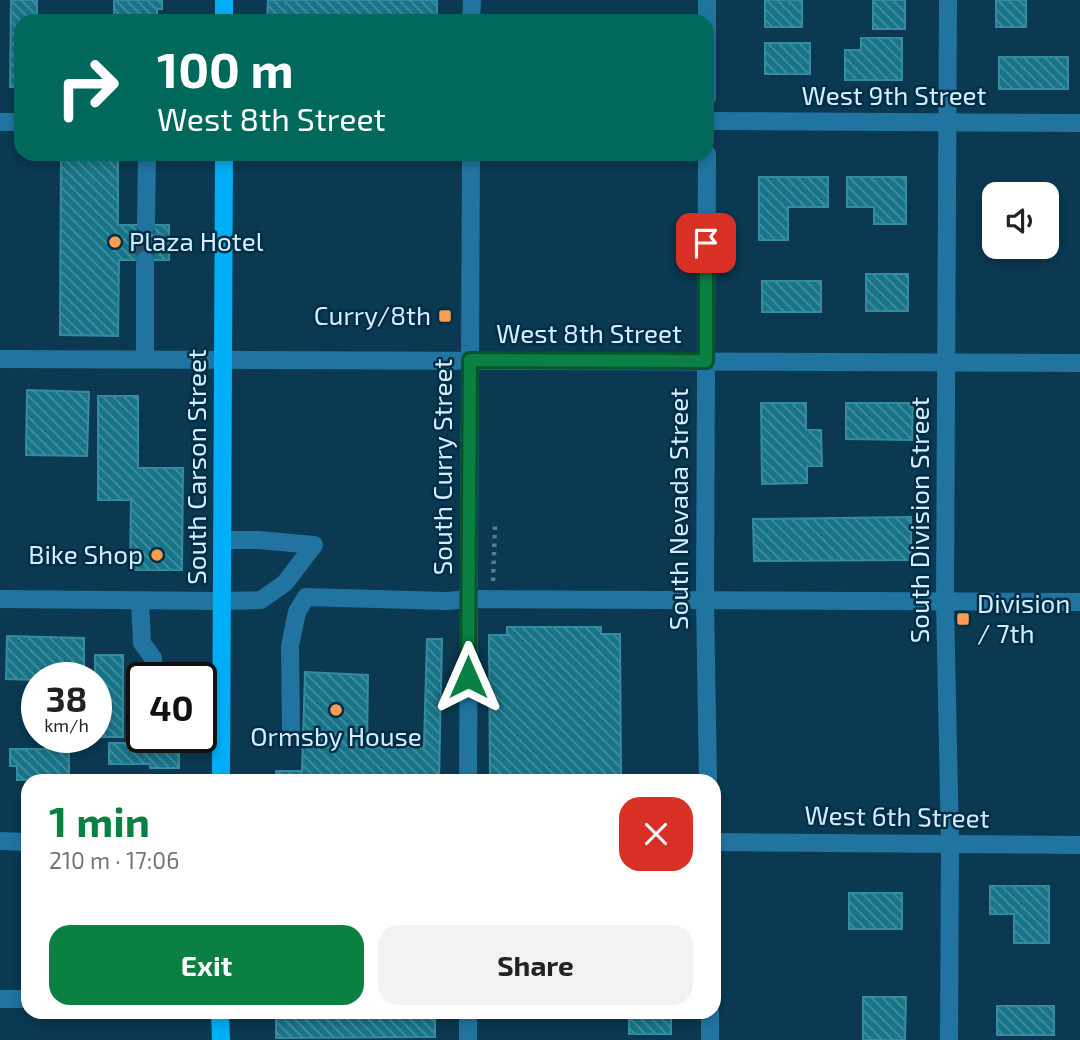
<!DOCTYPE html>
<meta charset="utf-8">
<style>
:root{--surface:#fff;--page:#f2f2f2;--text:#222;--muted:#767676;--accent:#0b8043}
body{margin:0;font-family:"Exo 2",sans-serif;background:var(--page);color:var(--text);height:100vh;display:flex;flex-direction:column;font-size:26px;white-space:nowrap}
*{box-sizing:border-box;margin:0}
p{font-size:23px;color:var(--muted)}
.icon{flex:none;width:38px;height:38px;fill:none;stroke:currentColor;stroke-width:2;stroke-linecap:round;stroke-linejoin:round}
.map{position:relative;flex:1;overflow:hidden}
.sheet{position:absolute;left:21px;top:774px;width:700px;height:245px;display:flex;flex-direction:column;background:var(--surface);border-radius:21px;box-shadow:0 4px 10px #0003}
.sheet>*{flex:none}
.top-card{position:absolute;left:14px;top:14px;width:700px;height:147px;border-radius:21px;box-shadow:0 4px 10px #0003;background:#00695c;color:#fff;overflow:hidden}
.tools{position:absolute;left:982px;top:182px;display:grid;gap:14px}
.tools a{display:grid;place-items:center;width:77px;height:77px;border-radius:14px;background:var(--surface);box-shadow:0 4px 10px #0003;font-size:35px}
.speed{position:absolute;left:21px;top:662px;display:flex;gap:14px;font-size:35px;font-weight:700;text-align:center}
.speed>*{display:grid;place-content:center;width:91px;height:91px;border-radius:50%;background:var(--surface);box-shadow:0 4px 10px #0003;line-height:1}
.speed small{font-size:18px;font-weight:400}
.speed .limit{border:4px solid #111;border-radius:10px;background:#fff;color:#111}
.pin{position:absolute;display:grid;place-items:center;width:60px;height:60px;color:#fff;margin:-30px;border-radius:14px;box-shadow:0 4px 10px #0006}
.me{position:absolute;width:77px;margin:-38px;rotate:0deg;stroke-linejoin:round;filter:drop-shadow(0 0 5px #0008)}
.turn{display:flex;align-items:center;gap:24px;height:147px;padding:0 28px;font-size:32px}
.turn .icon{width:91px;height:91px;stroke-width:2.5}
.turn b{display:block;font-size:49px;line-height:60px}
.round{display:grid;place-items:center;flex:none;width:74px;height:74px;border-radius:21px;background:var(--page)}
.head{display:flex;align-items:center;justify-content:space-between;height:119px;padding:0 28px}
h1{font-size:42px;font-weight:700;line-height:52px;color:var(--accent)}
.cta{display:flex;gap:14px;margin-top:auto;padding:14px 28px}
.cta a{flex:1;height:80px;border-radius:21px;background:var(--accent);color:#fff;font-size:28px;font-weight:700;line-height:80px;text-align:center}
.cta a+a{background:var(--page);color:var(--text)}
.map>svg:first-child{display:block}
.building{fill:url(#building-back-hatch);stroke:#378ba0;stroke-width:2}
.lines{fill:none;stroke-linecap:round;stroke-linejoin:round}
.minor-tunnel{stroke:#28546b;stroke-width:18;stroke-dasharray:18 9;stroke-linecap:butt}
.path{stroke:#547b8f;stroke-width:4.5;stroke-dasharray:3.5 5;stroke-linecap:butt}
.minor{stroke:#2174a0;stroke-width:18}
.major{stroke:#00aff7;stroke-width:18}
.route-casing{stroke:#07532c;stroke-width:18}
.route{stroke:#0b8043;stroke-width:12}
.poi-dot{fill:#fc9d52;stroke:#002e46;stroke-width:2.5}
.labels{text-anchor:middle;stroke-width:5;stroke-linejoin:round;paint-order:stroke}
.street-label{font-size:26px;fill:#d5edfc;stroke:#002e46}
.poi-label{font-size:26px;fill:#d5edfc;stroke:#002e46;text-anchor:start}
</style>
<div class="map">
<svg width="1080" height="1040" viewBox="0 0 1080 1040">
<defs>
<pattern id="building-back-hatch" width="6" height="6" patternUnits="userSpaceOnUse" patternTransform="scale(1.75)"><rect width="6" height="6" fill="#187488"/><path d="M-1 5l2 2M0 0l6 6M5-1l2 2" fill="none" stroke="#448fa0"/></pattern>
</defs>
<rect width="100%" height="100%" fill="#0a3951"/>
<g class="building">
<path d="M11 0H37V21H21V87H10Z"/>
<path d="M114 0H162V9H157V17H114Z"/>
<path d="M268 0H437V21H267Z"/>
<rect x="765" y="0" width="37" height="27"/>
<rect x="873" y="0" width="32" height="29"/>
<rect x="996" y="0" width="30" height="27"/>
<path d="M861 38H902V80H845V50H861Z"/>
<rect x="765" y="43" width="45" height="31"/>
<rect x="999" y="57" width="69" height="32"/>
<path d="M61 154H118V225H169V260H119L118 336 60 335Z"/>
<path d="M759 177H828V207H788V240H759Z"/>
<path d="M847 177H906V224H874V207H847Z"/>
<rect x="866" y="274" width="42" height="37"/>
<rect x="762" y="281" width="59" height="31"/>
<path d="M27 390 89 392 87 456 26 455Z"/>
<path d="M98 396H138V468H183L182 570H130L131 500H98Z"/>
<path d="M761 403H806V430H821L822 466H807V483L762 484Z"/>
<path d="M846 403H913L912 440 846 439Z"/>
<path d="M911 517V560L754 561 753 519Z"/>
<path d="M507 627H601V634H620L621 780H490L489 635H507Z"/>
<path d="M7 636 84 638V677H37V680L6 679Z"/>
<path d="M427 639H442L439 780H276V771H302L305 672 368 675 367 748 424 746Z"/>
<path d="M95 655H123V737H96Z"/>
<path d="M149 739H179V768H150V764H109V743H149Z"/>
<path d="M10 749H69V779L17 780V766H10Z"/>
<path d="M990 886H1049V943H1014V914H990Z"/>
<rect x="849" y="893" width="53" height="36"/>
<path d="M863 997H906L905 1040H863Z"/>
<rect x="997" y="1006" width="57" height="29"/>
<path d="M276 1012H435V1037L276 1038Z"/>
<rect x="629" y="1012" width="42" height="22"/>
</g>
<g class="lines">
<path class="minor-tunnel" d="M145 260 146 225"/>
<path class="path" d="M493 581 495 526"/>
<g class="minor">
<path d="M948 0 945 602 950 844 949 1040"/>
<path d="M471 21 472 0"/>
<path d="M707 98V0"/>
<path d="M707 121 1080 123"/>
<path d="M0 122H21"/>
<path d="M707 154 705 601 708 780"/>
<path d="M146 225 147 154"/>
<path d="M0 359 1080 363"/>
<path d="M145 359V260"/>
<path d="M0 599 223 601 261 600 285 583 314 545 259 540H223"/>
<path d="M140 601 142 643 153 658 154 677"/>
<path d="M291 729 290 646 297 612 306 597 446 601 469 599 1080 602"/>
<path d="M468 780 471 154"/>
<path d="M0 841 28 842"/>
<path d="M714 842 1080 845"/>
<path d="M0 999H28"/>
<path d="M468 1012V1040"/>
<path d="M710 1012V1040"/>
</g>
<g class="major">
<path d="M224 0V21"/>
<path d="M221 780 224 154"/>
<path d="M220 1012 221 1040"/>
</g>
</g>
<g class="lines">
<defs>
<path id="route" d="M468 677 470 360 706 361V243"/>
</defs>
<use href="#route" class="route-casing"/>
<use href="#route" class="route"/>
</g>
<g class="poi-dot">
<circle cx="115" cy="242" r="7"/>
<rect x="438" y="309" width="14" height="14" rx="3.5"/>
<circle cx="157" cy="555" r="7"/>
<rect x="956" y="612" width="14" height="14" rx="3.5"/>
<circle cx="336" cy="710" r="7"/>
</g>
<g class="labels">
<g class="street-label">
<text x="894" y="105">West 9th Street</text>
<text x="589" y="343">West 8th Street</text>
<text transform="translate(197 467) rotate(-90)" y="9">South Carson Street</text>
<text transform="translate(443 467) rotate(-90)" y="9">South Curry Street</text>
<text transform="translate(679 509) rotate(-90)" y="9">South Nevada Street</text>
<text transform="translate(920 520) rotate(-90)" y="9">South Division Street</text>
<text transform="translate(897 817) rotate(1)" y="9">West 6th Street</text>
</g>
<g class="poi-label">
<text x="129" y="251">Plaza Hotel</text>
<text x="431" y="325" text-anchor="end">Curry/8th</text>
<text x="143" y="564" text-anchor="end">Bike Shop</text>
<text x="977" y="613">Division<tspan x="977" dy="30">/ 7th</tspan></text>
<text x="336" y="746" text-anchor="middle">Ormsby House</text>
</g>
</g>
</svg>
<div class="tools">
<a><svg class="icon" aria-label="sound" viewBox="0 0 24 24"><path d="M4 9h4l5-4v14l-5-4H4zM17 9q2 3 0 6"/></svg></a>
</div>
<div class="speed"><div>38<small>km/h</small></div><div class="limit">40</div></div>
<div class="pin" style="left:706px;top:243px;background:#d93025"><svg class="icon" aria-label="arrive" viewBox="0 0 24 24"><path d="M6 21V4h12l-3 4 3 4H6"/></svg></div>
<svg class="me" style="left:468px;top:677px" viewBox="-20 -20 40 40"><path d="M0-17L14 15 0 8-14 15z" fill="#0b8043" stroke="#fff" stroke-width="4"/></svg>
<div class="top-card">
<div class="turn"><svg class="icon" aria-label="right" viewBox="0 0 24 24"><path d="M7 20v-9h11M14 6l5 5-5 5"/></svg><div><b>100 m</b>West 8th Street</div></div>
</div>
<section class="sheet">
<div class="head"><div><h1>1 min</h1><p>210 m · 17:06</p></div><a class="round" style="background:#d93025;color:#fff"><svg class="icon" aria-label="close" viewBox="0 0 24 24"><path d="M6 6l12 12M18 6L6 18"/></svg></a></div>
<div class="cta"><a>Exit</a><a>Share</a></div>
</section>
</div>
